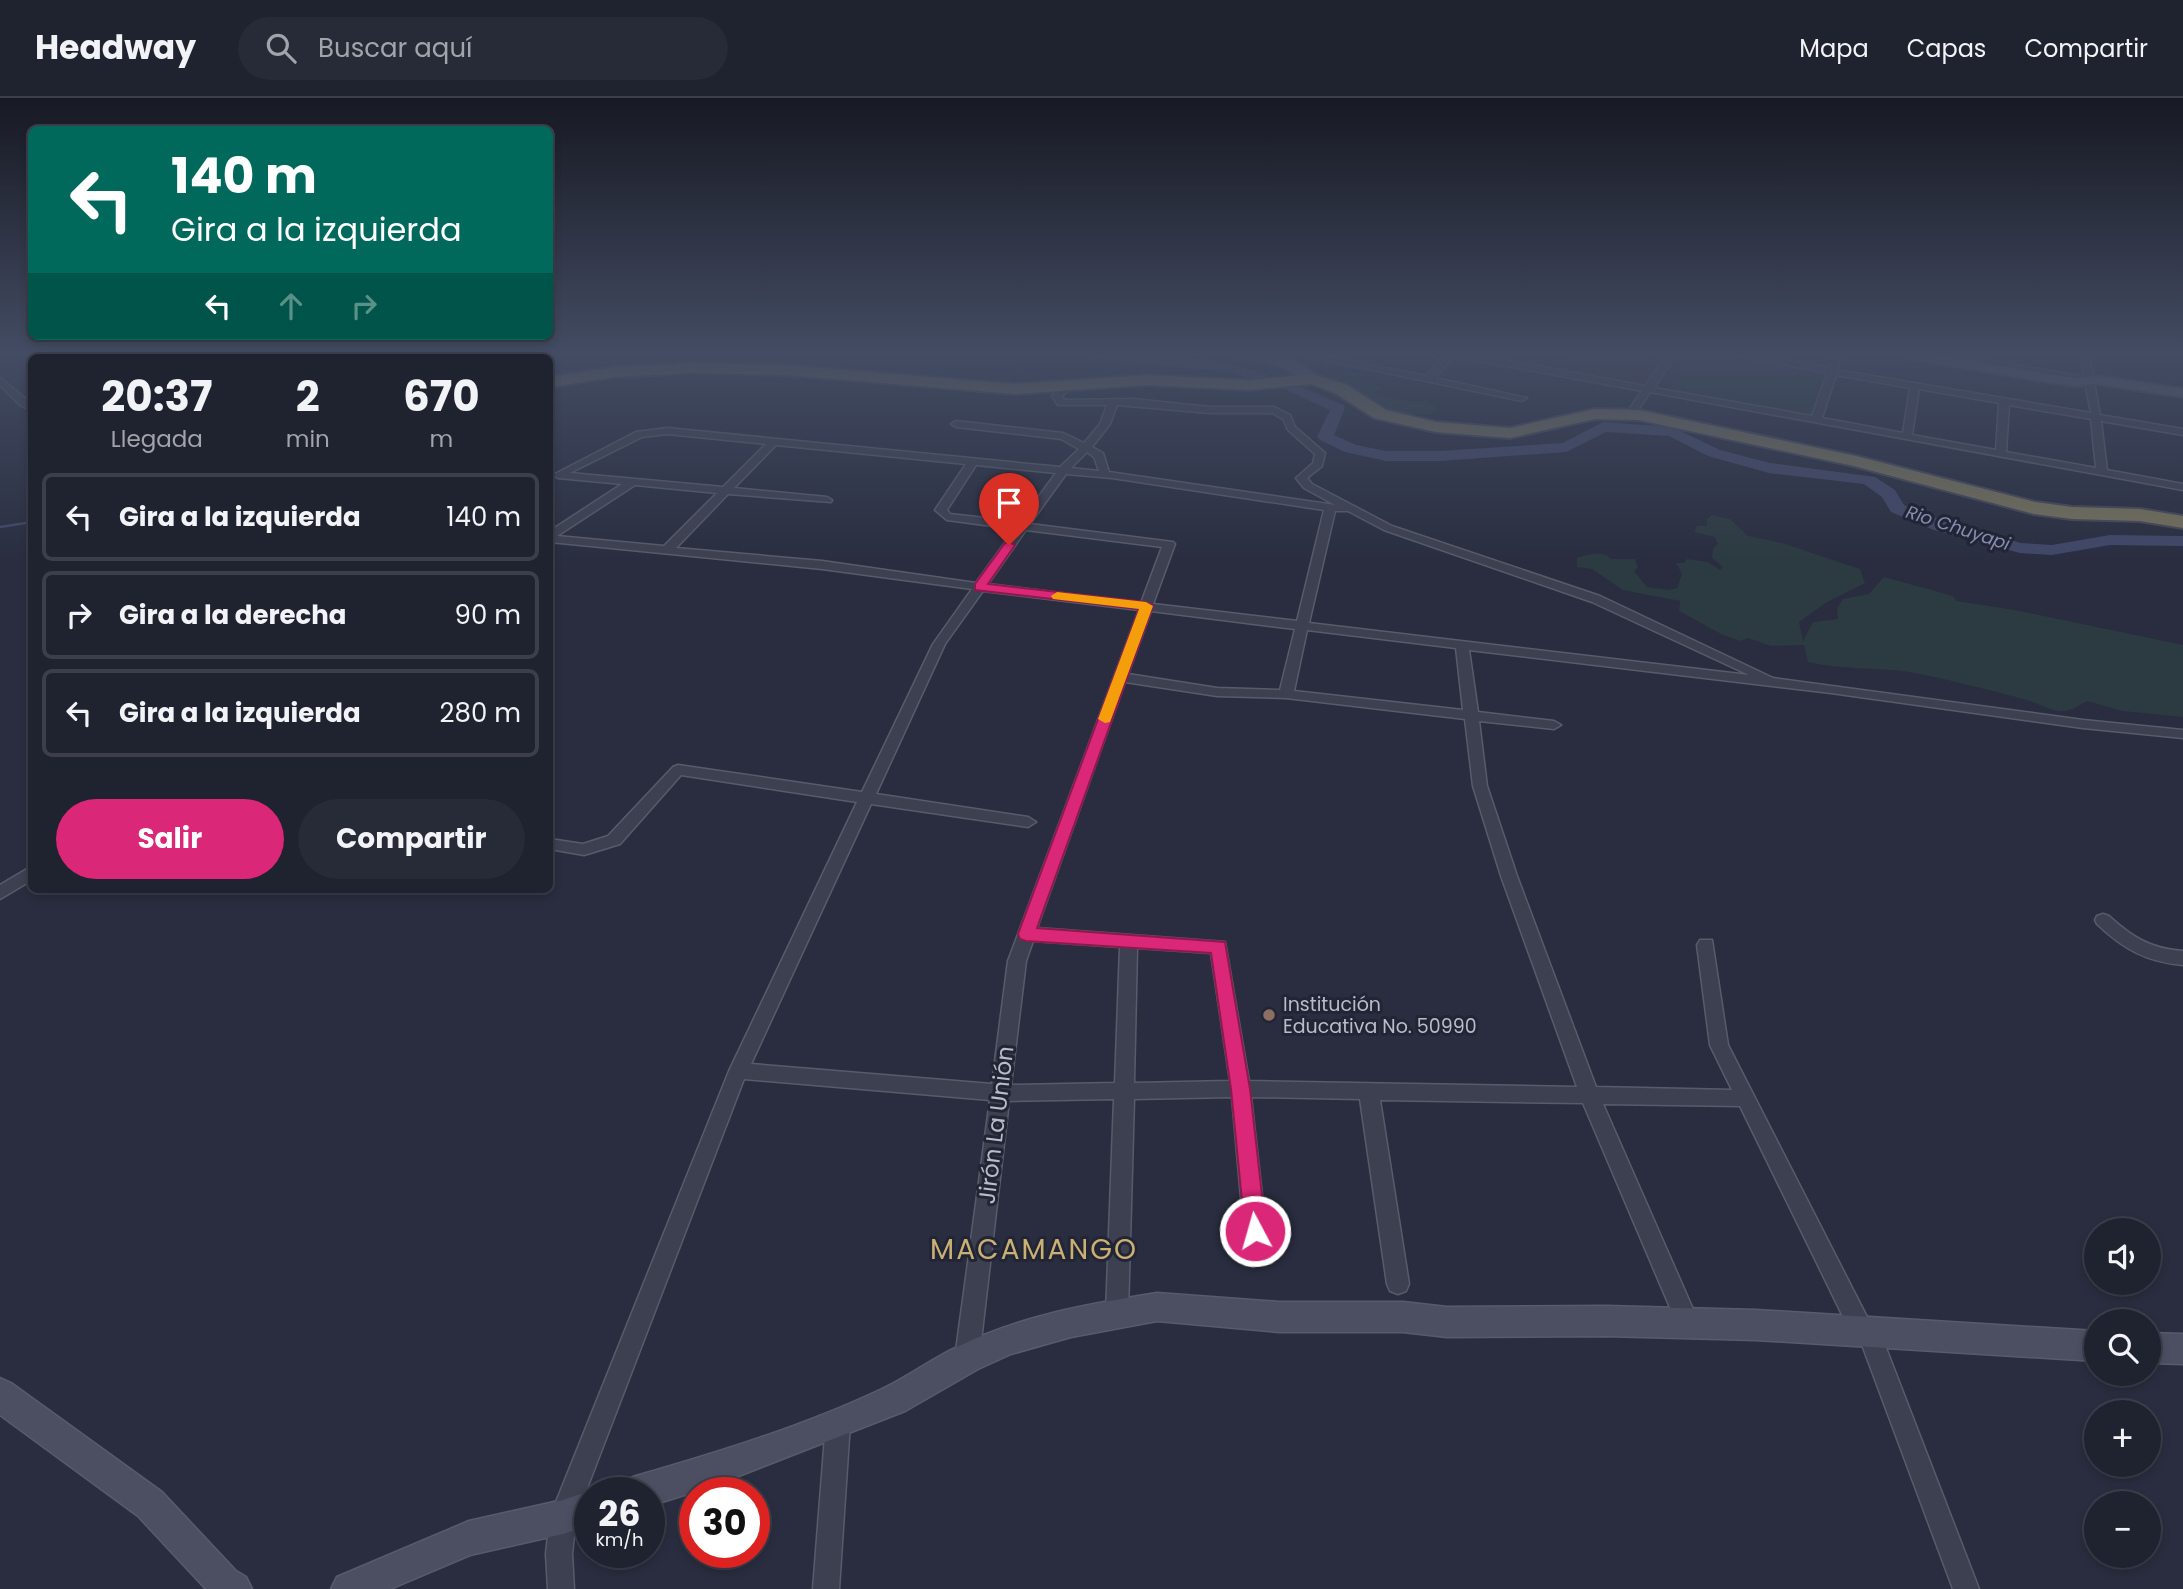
<!DOCTYPE html>
<html lang="es">
<meta charset="utf-8">
<style>
:root{--surface:#1f222f;--page:#272a37;--text:#f1f3f6;--muted:#a1a4aa;--line:#3c3f4b;--accent:#db2777}
body{margin:0;font-family:Poppins,sans-serif;background:var(--page);color:var(--text);height:100vh;display:flex;flex-direction:column;font-size:26px;white-space:nowrap}
*{box-sizing:border-box;margin:0}
p{font-size:23px;color:var(--muted)}
.icon{flex:none;width:38px;height:38px;fill:none;stroke:currentColor;stroke-width:2;stroke-linecap:round;stroke-linejoin:round}
.map{position:relative;flex:1;overflow:hidden}
.drawer{position:absolute;left:28px;top:256px;width:525px;height:539px;display:flex;flex-direction:column;background:var(--surface);border-radius:10px;box-shadow:0 4px 10px #0003,0 0 0 2px var(--line)}
.drawer>*{flex:none}
.hud{position:absolute;left:28px;top:28px;width:525px;height:214px;border-radius:10px;box-shadow:0 4px 10px #0003,0 0 0 2px var(--line);background:#00695c;color:#fff;overflow:hidden}
.tools{position:absolute;left:2084px;top:1120px;display:grid;gap:14px}
.tools a{display:grid;place-items:center;width:77px;height:77px;border-radius:50%;background:var(--surface);box-shadow:0 4px 10px #0003,0 0 0 2px var(--line);font-size:35px}
.speed{position:absolute;left:574px;top:1379px;display:flex;gap:14px;font-size:35px;font-weight:700;text-align:center}
.speed>*{display:grid;place-content:center;width:91px;height:91px;border-radius:50%;background:var(--surface);box-shadow:0 4px 10px #0003,0 0 0 2px var(--line);line-height:1}
.speed small{font-size:18px;font-weight:400}
.speed .limit{border:10px solid #d22;background:#fff;color:#111}
.pin{position:absolute;display:grid;place-items:center;width:60px;height:60px;color:#fff;margin:-72px -30px;border-radius:50% 50% 50% 0;rotate:-45deg;box-shadow:0 0 7px #0007}
.pin .icon{rotate:45deg}
.me{position:absolute;width:77px;margin:-38px;rotate:354deg;stroke-linejoin:round;filter:drop-shadow(0 0 5px #0008)}
.turn{display:flex;align-items:center;gap:24px;height:147px;padding:0 28px;font-size:32px}
.turn .icon{width:91px;height:91px;stroke-width:2.5}
.turn b{display:block;font-size:49px;line-height:60px}
.lanes{display:flex;align-items:center;height:66px;padding:0 28px;background:#0003;justify-content:center;gap:35px;direction:ltr}
.lanes .off{opacity:.35}
.eta{display:flex;justify-content:space-evenly;align-items:center;height:119px;text-align:center}
.eta b{font-size:42px;font-weight:700;line-height:49px}
.action{display:flex;gap:14px;margin-top:auto;padding:14px 28px}
.action a{flex:1;height:80px;border-radius:42px;background:var(--accent);color:#fff;font-size:28px;font-weight:700;line-height:80px;text-align:center}
.action a+a{background:var(--page);color:var(--text)}
ul{padding:0;list-style:none}
li{display:flex;align-items:center;gap:21px;height:88px;margin:0 14px 10px;padding:0 14px;border:4px solid var(--line);border-radius:10px}
li div{flex:1}
li b{display:block;font-size:26px}
li em{font-style:normal}
header{display:flex;align-items:center;gap:42px;box-sizing:border-box;height:98px;padding:0 35px;background:var(--surface);border-bottom:2px solid var(--line)}
header strong{font-size:33px}
nav{display:flex;gap:38px;margin-inline-start:auto;font-size:24px}
.search{width:490px;height:63px;background:var(--page);display:flex;align-items:center;gap:18px;box-sizing:border-box;padding:0 24px;border-radius:38px;color:var(--muted);font-size:26px}
.map>svg:first-child{display:block}
.medical{fill:#393441}
.green{fill:#2c3a41}
.lines{fill:none;stroke-linecap:round;stroke-linejoin:round}
.stream{stroke:#414767;stroke-width:2.5}
.river{fill:#414767;fill-rule:evenodd}
.street-casing{stroke:#585b6a;stroke-width:3}
.secondary-casing{stroke:#585b6a;stroke-width:3}
.primary-casing{stroke:#474959;stroke-width:4}
.highway-casing{stroke:#454857;stroke-width:4}
.street{fill:#3d4050;fill-rule:evenodd}
.secondary{fill:#4c4e62;fill-rule:evenodd}
.primary{fill:#5b5f6f;fill-rule:evenodd}
.highway{fill:#75715b;fill-rule:evenodd}
.route{fill:#db2777;stroke:#8e194d;stroke-width:2}
.slow{fill:#f59e0b}
.education-dot{fill:#8d6e63;stroke:#222535;stroke-width:2.5}
.labels{text-anchor:middle;stroke-width:6;stroke-linejoin:round;paint-order:stroke}
.far-water-label{font-size:18px;font-style:italic;fill:#858cae;stroke:#222535}
.poi-label{font-size:19px;fill:#babcca;stroke:#222535;text-anchor:start}
.near-street-label{font-size:23px;fill:#babcca;stroke:#222535}
.near-quarter-label{font-size:28px;letter-spacing:2px;fill:#cbb073;stroke:#222535}
</style>
<header>
<strong>Headway</strong>
<div class="search"><svg class="icon" aria-label="search" viewBox="0 0 24 24"><circle cx="10" cy="10" r="6"/><path d="M15 15l6 6"/></svg>Buscar aquí</div>
<nav><a>Mapa</a><a>Capas</a><a>Compartir</a></nav>
</header>
<div class="map">
<svg width="2183" height="1491" viewBox="0 0 2183 1491">
<rect width="100%" height="100%" fill="#292d3f"/>
<path class="medical" d="M1567 256H1618L1657 263 1644 288 1556 272Z"/>
<g class="green">
<path d="M1686 256H1723L1824 273 1811 318 1669 292Z"/>
<path d="M1353 274 1362 275 1360 281 1381 290 1375 294C1393 303 1409 304 1428 303L1436 310 1430 317 1396 314 1389 318 1327 284 1341 276Z"/>
<path d="M1712 417 1730 421 1748 438 1782 445 1860 471 1865 485 1827 504 1799 524 1803 543 1813 524 1838 521 1837 510 1843 501 1869 496 1884 479 1953 498 1956 503 2015 512 2183 547V619L2122 613 2087 603C2057 623 2053 609 2023 601 1986 591 1947 581 1909 574 1875 569 1840 572 1808 564L1804 547 1771 548 1748 540 1741 543 1723 537 1679 513 1680 503 1623 492 1592 471 1577 469V460C1591 456 1600 452 1612 461H1635L1638 469 1634 473 1647 489 1669 492 1677 490 1682 476 1676 465H1684L1687 461 1708 464 1720 472 1723 469 1712 460 1713 450 1718 446 1715 439 1694 434 1697 428H1707V421Z"/>
</g>
<g class="lines">
<g class="stream">
<path d="M200 259 202 256"/>
<path d="M0 429 32 424"/>
</g>
<path class="river" d="M1082 256C1127 256 1189 256 1232 267 1271 276 1307 291 1343 307L1345 310 1334 337 1356 347 1386 353H1440L1563 345 1603 324 1672 329 1720 352 1770 365 1875 379 1895 392 1904 407 1946 424 2021 445 2052 447 2110 437 2183 438V448L2110 447 2052 457 2020 455 1934 432 1891 414 1882 399 1864 386 1769 375 1708 358 1669 338 1606 334 1566 354 1440 363H1386L1345 354 1320 342 1317 339 1330 312 1287 292 1228 274 1089 260Z"/>
<defs>
<g id="street">
<path d="M1296 256H1316L1426 278 1445 256H1472L1645 288 1667 256H1676L1654 290 1812 318 1827 275 1728 256H1750L1829 270 1833 256H1842L1837 272 2091 315 2085 284 1935 256H1957L2084 279 2081 256H2089L2100 317 2183 331V337L2101 323 2107 372 2183 386V392L1650 294 1638 312 1635 313 1630 310 1642 293 1453 258 1435 280 1527 300 1522 303ZM1836 277 1910 290 1903 335 1822 320ZM1919 291 1999 305 1996 352 1912 337ZM2009 307 2091 321 2096 370 2006 354Z"/>
<path d="M0 280 32 306V313L20 307 0 287Z"/>
<path d="M1068 285 1073 288 1062 298 1064 302 1133 301 1210 309H1274L1290 317 1295 329 1325 355 1322 368 1307 380 1312 386 1392 428 1600 498 1773 580 2083 622 2183 632V640L2083 630 1831 595 1469 552 1478 614 1554 623 1561 627 1554 631 1479 623 1487 688 1517 778 1596 989 1732 992 1710 947 1697 847 1700 842H1712L1728 947 1868 1221 1876 1224 1979 1491H1953L1861 1244 1854 1241 1740 1008 1603 1006 1699 1225 1696 1233 1688 1236 1680 1233 1583 1005 1380 1002 1409 1186 1406 1193 1398 1196 1390 1193 1387 1186 1360 1001 1251 999 1266 1133 1263 1140 1255 1143 1247 1140 1244 1133 1232 999 1134 1001 1128 1215 1125 1223 1117 1226 1109 1223 1106 1215 1114 1001 1009 1003 979 1260 975 1268 967 1272 959 1268 955 1260 990 1002 744 981 576 1419 572 1456 574 1491H548L546 1456 550 1419 729 973 857 704 681 677 620 746 584 757 550 751V741L583 746 608 738 673 669 678 667 862 694 933 546 972 491 822 471 550 444V433L622 386 558 380 553 377 636 334 667 330 1060 369 1079 351 1061 341 956 329 951 326 956 323 1063 335 1084 345 1100 326 1107 307H1058L1052 298ZM1117 307 1210 315H1272L1283 321 1288 332 1315 356 1313 365 1296 380 1304 390 1335 407 1109 374 1103 355 1092 349 1110 326ZM667 336 766 346 723 389 570 375 642 339ZM776 347 966 366 935 412 947 422 1015 431 976 485 822 463 676 450 728 396 831 404 832 402 827 399 734 390ZM1087 354 1094 359 1099 373 1071 370ZM976 367 1056 375 1020 424 950 416 947 412ZM1066 376 1112 380 1324 412 1297 523 1153 506 1175 446 1173 444 1030 426ZM635 387 717 395 664 448 557 438ZM1335 413H1348L1384 432 1592 504 1749 577 1309 525ZM1026 432 1162 449 1141 505 988 486ZM983 493 1139 512 1008 863 992 986 751 966 871 706 1028 729 1036 724 1028 719 876 696 945 546ZM1151 513 1295 531 1280 592 1217 590 1128 576ZM1307 532 1456 550 1463 612 1294 593ZM1125 584 1217 598 1286 600 1465 621 1473 688 1501 778 1577 989 1249 983 1225 844 1037 830ZM1033 843 1120 849 1115 985 1011 987 1026 863ZM1137 850 1211 855 1230 983 1134 985Z"/>
<path d="M32 768V782L0 801V787Z"/>
<path d="M2103 816 2109 818C2132 839 2151 851 2183 853V867C2147 864 2123 851 2097 826L2095 822 2097 818Z"/>
<path d="M838 1313 846 1317 850 1325 839 1491H813L826 1325 830 1317Z"/>
</g>
<g id="secondary">
<path d="M1157 1195 1279 1204H1403L1447 1209 1606 1208 1756 1212 2096 1233V1263L1756 1242 1606 1238 1447 1239 1403 1234H1279L1157 1223 1071 1239 1011 1256 978 1271 905 1313 713 1388 649 1408V1395H619L624 1383 636 1378C719 1354 804 1328 882 1291 908 1279 931 1261 957 1249 1020 1218 1088 1206 1157 1195Z"/>
<path d="M2149 1235 2183 1236V1266L2149 1265Z"/>
<path d="M0 1280 11 1285 162 1394 236 1473 246 1479 252 1491H206L138 1418 0 1317Z"/>
<path d="M590 1393 594 1395H590V1427L563 1436 470 1457 390 1491H331L337 1479 469 1423 563 1402Z"/>
</g>
<g id="primary">
<path d="M1232 256C1262 256 1298 256 1319 281L1317 284H1307L1283 269Z"/>
<path d="M1899 256H1933L2053 277 2077 280 2097 278 2183 291V299L2097 286 2077 288 2053 285 1906 260Z"/>
</g>
<g id="highway">
<path d="M39 256H55L56 259H40Z"/>
<path d="M690 265 786 267 1015 286 1147 277 1250 282 1312 276 1347 287 1386 312 1436 324 1510 330 1595 311 1639 312 1856 358 2035 404 2072 409 2140 411 2183 418V430L2140 423 2072 421 2034 416 1854 368 1639 322 1595 321 1510 340 1436 334 1374 320 1335 295 1311 286 1250 292 1147 287 1015 296 786 277 690 275 615 279 550 289V279L615 269Z"/>
</g>
</defs>
<use href="#street" class="street-casing"/>
<use href="#secondary" class="secondary-casing"/>
<use href="#primary" class="primary-casing"/>
<use href="#highway" class="highway-casing"/>
<use href="#street" class="street"/>
<use href="#secondary" class="secondary"/>
<use href="#primary" class="primary"/>
<use href="#highway" class="highway"/>
</g>
<linearGradient id="sky" x2="0" y2="1"><stop stop-color="#171923"/><stop offset="0.55" stop-color="#434c63"/><stop offset="1" stop-color="#434c63" stop-opacity="0"/></linearGradient>
<rect width="2183" height="465" fill="url(#sky)"/>
<path class="route" d="M1009 444 1015 447 988 486 1146 504 1153 508 1037 830 1225 844 1250 991 1266 1133 1263 1140 1255 1143 1248 1140 1245 1133 1231 991 1211 855 1026 843 1020 841 1018 836 1139 511 975 492V486L1005 445Z"/>
<path class="slow" d="M1057 494 1146 504 1153 508 1110 624 1105 625 1098 621 1139 511 1053 501 1051 498Z"/>
<circle class="education-dot" cx="1269" cy="917" r="7"/>
<g class="labels">
<g class="far-water-label">
<text transform="translate(1958 430) rotate(18)" y="6">Rio Chuyapi</text>
</g>
<g class="poi-label">
<text x="1283" y="913">Institución<tspan x="1283" dy="22">Educativa No. 50990</tspan></text>
</g>
<g class="near-street-label">
<text transform="translate(996 1027) rotate(-83)" y="8">Jirón La Unión</text>
</g>
<g class="near-quarter-label">
<text x="1034" y="1161">MACAMANGO</text>
</g>
</g>
</svg>
<div class="tools">
<a><svg class="icon" aria-label="sound" viewBox="0 0 24 24"><path d="M4 9h4l5-4v14l-5-4H4zM17 9q2 3 0 6"/></svg></a>
<a><svg class="icon" aria-label="search" viewBox="0 0 24 24"><circle cx="10" cy="10" r="6"/><path d="M15 15l6 6"/></svg></a>
<a>+</a>
<a>−</a>
</div>
<div class="speed"><div>26<small>km/h</small></div><div class="limit">30</div></div>
<div class="pin" style="left:1009px;top:447px;background:#d93025"><svg class="icon" aria-label="arrive" viewBox="0 0 24 24"><path d="M6 21V4h12l-3 4 3 4H6"/></svg></div>
<svg class="me" style="left:1255px;top:1133px" viewBox="-20 -20 40 40"><circle r="17" fill="#db2777" stroke="#fff" stroke-width="3"/><path d="M0-11L8 9 0 5-8 9z" fill="#fff"/></svg>
<div class="hud">
<div class="turn"><svg class="icon" aria-label="left" viewBox="0 0 24 24"><path d="M17 20v-9H6M10 6l-5 5 5 5"/></svg><div><b>140 m</b>Gira a la izquierda</div></div>
<div class="lanes"><svg class="icon" aria-label="left" viewBox="0 0 24 24"><path d="M17 20v-9H6M10 6l-5 5 5 5"/></svg><svg class="icon off" aria-label="ahead" viewBox="0 0 24 24"><path d="M12 20V5M6 11l6-6 6 6"/></svg><svg class="icon off" aria-label="right" viewBox="0 0 24 24"><path d="M7 20v-9h11M14 6l5 5-5 5"/></svg></div>
</div>
<section class="drawer">
<div class="eta">
<div><b>20:37</b><p>Llegada</p></div>
<div><b>2</b><p>min</p></div>
<div><b>670</b><p>m</p></div>
</div>
<ul>
<li><svg class="icon" aria-label="left" viewBox="0 0 24 24"><path d="M17 20v-9H6M10 6l-5 5 5 5"/></svg><div><b>Gira a la izquierda</b></div><em>140 m</em></li>
<li><svg class="icon" aria-label="right" viewBox="0 0 24 24"><path d="M7 20v-9h11M14 6l5 5-5 5"/></svg><div><b>Gira a la derecha</b></div><em>90 m</em></li>
<li><svg class="icon" aria-label="left" viewBox="0 0 24 24"><path d="M17 20v-9H6M10 6l-5 5 5 5"/></svg><div><b>Gira a la izquierda</b></div><em>280 m</em></li>
</ul>
<div class="action"><a>Salir</a><a>Compartir</a></div>
</section>
</div>
